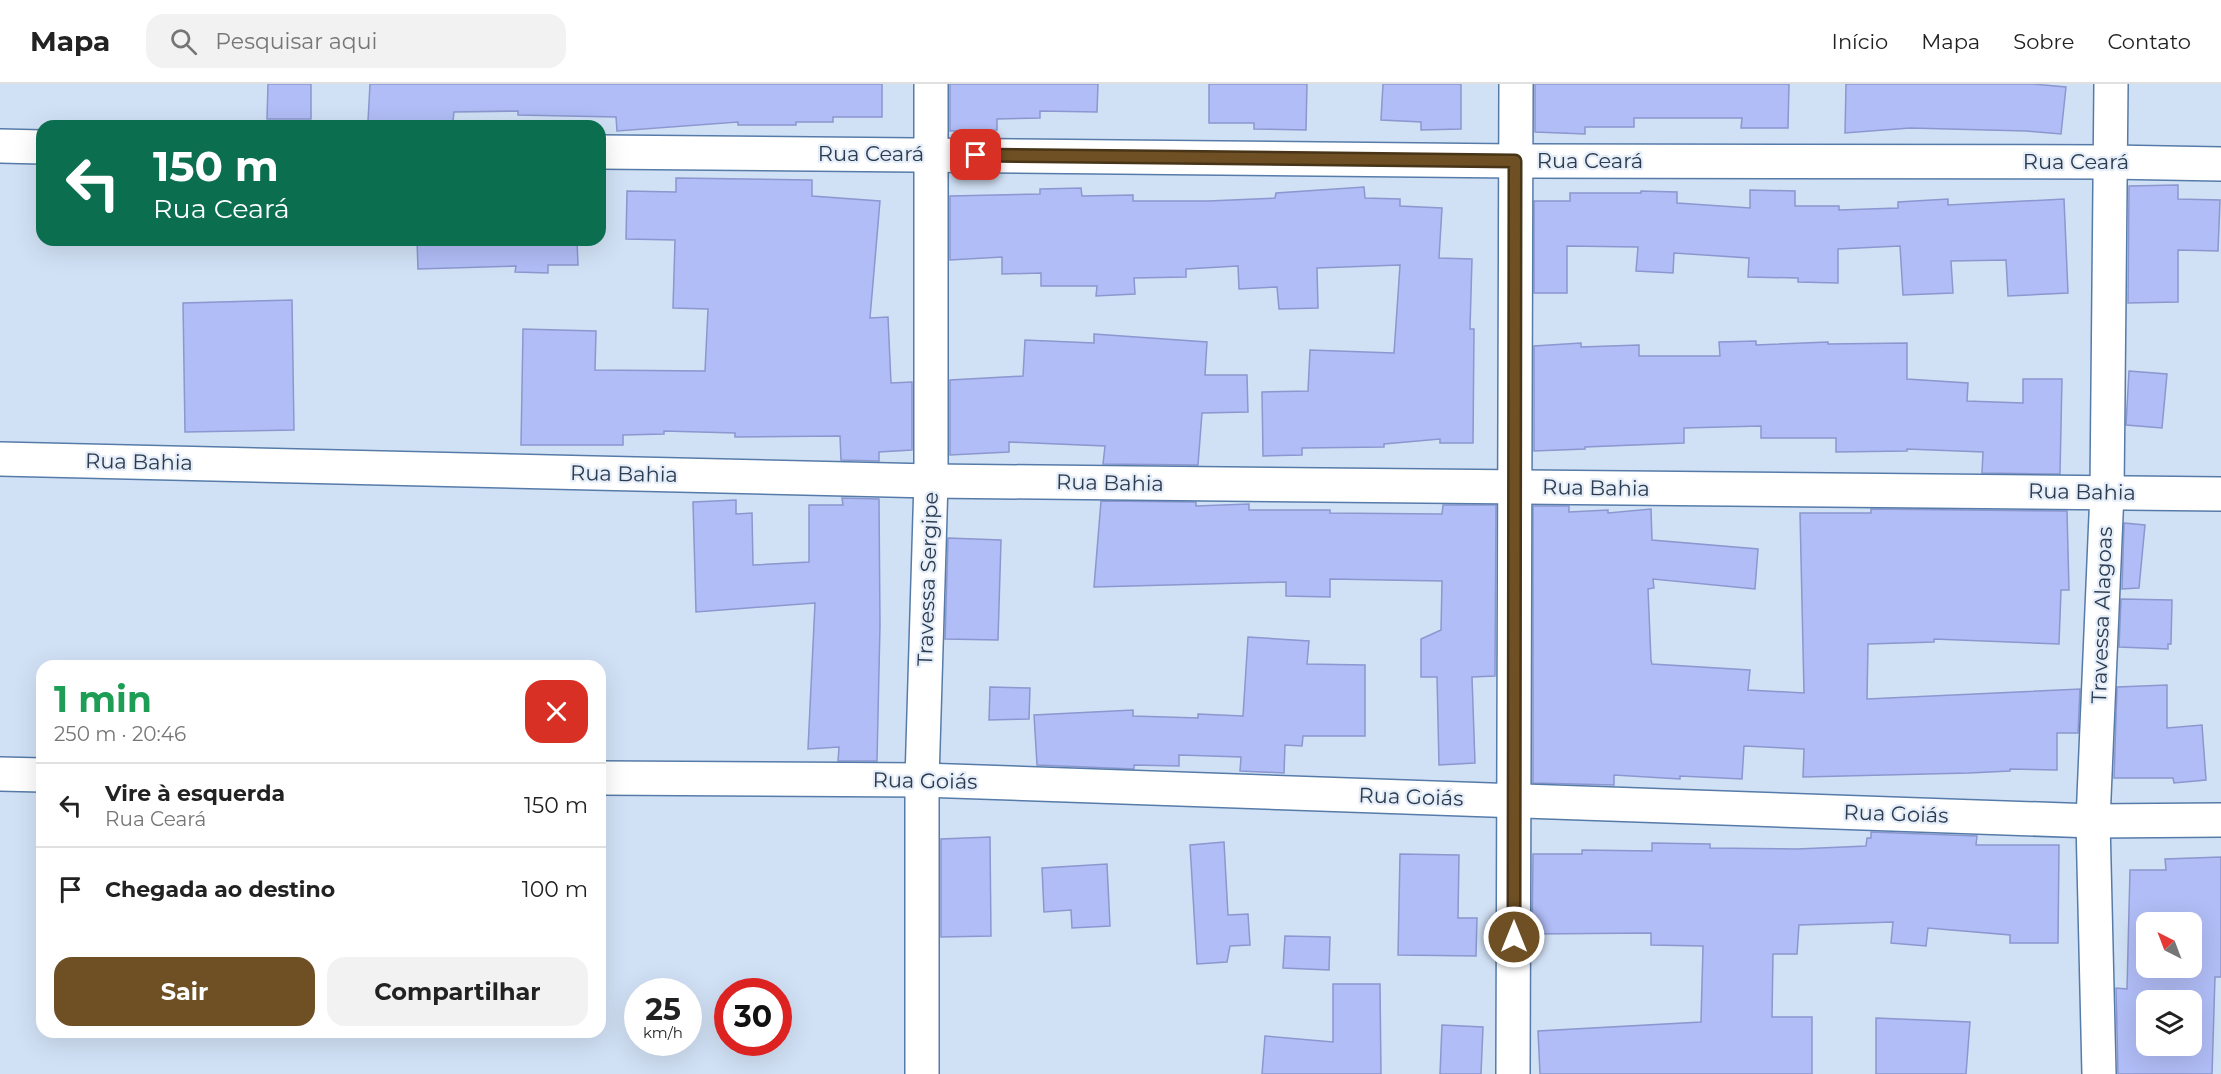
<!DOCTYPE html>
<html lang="pt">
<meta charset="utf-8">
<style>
:root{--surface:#fff;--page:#f2f2f2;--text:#222;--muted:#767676;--line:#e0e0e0;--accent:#6e5024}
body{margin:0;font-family:Montserrat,sans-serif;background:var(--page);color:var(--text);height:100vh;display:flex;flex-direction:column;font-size:22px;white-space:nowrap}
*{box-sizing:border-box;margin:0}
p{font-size:20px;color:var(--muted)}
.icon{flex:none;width:33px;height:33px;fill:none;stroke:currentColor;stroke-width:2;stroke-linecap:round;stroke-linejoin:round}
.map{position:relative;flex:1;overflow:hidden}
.drawer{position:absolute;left:36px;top:576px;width:570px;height:378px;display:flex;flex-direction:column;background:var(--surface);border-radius:18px;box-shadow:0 6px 24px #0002}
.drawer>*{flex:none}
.top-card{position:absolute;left:36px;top:36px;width:570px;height:126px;border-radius:18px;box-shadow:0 6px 24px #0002;background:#0b6e4f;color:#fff;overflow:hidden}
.needle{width:39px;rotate:318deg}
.tools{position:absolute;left:2136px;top:828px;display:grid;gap:12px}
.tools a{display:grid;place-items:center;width:66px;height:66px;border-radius:12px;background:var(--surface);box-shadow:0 6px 24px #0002;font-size:30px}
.speed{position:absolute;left:624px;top:894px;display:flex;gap:12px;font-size:30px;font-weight:700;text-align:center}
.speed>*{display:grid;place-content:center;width:78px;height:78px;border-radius:50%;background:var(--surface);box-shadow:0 6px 24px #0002;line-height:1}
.speed small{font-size:15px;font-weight:400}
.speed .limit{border:9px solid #d22;background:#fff;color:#111}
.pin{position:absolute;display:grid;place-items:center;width:51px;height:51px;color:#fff;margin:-26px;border-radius:12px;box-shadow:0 3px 9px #0006}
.me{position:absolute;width:66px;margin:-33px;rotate:0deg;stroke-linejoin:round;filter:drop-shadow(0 0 4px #0008)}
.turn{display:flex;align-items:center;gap:21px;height:126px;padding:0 18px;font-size:27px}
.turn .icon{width:78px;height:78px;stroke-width:2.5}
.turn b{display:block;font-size:42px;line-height:51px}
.round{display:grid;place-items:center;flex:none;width:63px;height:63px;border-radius:18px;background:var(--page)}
.head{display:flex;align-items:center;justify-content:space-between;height:102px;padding:0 18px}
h1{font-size:36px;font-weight:700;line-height:45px;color:#1e9e55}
.cta{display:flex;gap:12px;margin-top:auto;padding:12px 18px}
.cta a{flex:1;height:69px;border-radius:18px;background:var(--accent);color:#fff;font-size:24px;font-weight:700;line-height:69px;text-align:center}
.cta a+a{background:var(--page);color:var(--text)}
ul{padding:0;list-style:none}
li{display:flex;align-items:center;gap:18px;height:84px;padding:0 18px;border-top:2px solid var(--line)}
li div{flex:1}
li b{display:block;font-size:22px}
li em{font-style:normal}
header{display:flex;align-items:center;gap:36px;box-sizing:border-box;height:84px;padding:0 30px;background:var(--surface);border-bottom:2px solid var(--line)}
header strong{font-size:28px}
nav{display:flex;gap:33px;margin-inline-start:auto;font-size:21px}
.search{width:420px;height:54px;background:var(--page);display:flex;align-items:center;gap:15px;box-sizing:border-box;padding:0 21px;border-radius:18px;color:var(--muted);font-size:22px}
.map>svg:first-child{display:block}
.building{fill:#b0bdf6;stroke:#8b97ce;stroke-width:1.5;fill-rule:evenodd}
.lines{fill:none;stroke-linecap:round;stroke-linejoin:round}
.minor-casing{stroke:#567ba8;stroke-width:36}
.minor{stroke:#fff;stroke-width:33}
.route-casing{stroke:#483417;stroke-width:15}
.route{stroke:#6e5024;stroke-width:10}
.labels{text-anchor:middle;stroke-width:4.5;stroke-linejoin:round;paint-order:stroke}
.street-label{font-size:21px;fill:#2c3c50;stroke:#e5edf8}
</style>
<header>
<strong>Mapa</strong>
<div class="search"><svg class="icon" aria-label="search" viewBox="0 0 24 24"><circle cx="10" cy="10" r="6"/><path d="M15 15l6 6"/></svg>Pesquisar aqui</div>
<nav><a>Início</a><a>Mapa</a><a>Sobre</a><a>Contato</a></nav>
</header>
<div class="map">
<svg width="2221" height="990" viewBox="0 0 2221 990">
<rect width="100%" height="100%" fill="#d1e1f5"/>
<g class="building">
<path d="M268 0H311V35H267Z"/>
<path d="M370 0H882V33H833V38H796V41H738V38L617 47 616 33 518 31V27L454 28 453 37H368Z"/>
<path d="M950 0H1098L1097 28 1040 27V34L997 35V46L950 47Z"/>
<path d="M1209 0H1307L1306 46 1254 45V39H1209Z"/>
<path d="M1383 0H1461V45L1421 46V38L1381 36Z"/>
<path d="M1535 0H1789L1788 44H1741L1742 34H1634V43H1585V50L1535 48Z"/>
<path d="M1846 0H2033L2066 3 2061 50 2026 47 1910 44 1845 49Z"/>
<path d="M676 94 812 96V112L880 117 870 234 888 233 891 299 912 298V366L879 368V377L841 376 840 352 735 353V349L664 347V350L623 351V361H521L523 245 596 247 595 286 705 287 708 225 673 224 675 156 626 155 627 107 676 108Z"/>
<path d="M2178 101V115L2220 116 2218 167 2178 166V218L2128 219 2129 102Z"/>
<path d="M1364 103 1365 114 1400 115V122L1442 124 1439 174 1472 175 1470 245H1474L1473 359H1440V355L1384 360V363L1302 364V371L1263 372 1262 308 1308 307 1310 266 1394 269 1400 181 1317 184 1318 224 1279 225 1277 203 1239 205 1238 182 1186 185V193L1134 194 1135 210 1096 212 1097 202H1041V189L1002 190V173L950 176V112L1040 110V105L1081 104 1082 112 1133 111V117H1208L1275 114 1276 109Z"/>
<path d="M1750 106 1795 107V122H1839V126L1898 124V118L1948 115V121L2064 115 2068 209 2008 212 2006 176 1951 177 1953 209 1903 211 1900 162 1838 165V199L1798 198V194L1748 193 1749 174 1674 169 1673 189 1636 187 1638 163 1567 162V209H1534V117H1570V109H1641V107L1677 108V119L1750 124Z"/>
<path d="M417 156H577L578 181H548V189L515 188 516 182 418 185Z"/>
<path d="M292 216 294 346 185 348 183 219Z"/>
<path d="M1094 250 1207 258 1205 291H1247L1248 328 1202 329 1198 381 1103 380 1105 362 1009 358V368L950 371V296L1023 292 1025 256 1094 259Z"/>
<path d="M1756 257V261L1828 258V260L1907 259V295L1968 299 1967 317 2023 319V295H2062L2060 390 1982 389 1983 368 1907 365V367L1836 368V354H1761V342L1684 344V359L1585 363V365L1534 367V262L1581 259V263L1639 261V272H1720L1719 258Z"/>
<path d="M2129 287 2167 290 2162 344 2126 341Z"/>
<path d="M842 414 879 415 880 541 877 677H838L839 663 808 665 815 519 696 528 693 418 736 416V430L752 429 753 481 809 478V421H843Z"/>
<path d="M1101 417 1196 418V422L1249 420V426H1330V429L1442 430 1443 421H1496L1495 592 1472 593 1475 679 1439 681 1437 593H1421V555L1441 546 1442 497 1330 495V513L1286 512V498L1094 503Z"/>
<path d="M1533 422H1569V428L1608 426V429L1651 425 1652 456 1758 465 1755 505 1653 495 1654 504 1648 505 1651 576 1652 580 1750 586 1748 606 1804 609 1800 429H1871V425L2067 427 2069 506H2061L2059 560 1934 555V558L1868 560 1867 615 2080 605 2078 649H2057V686L2010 685V687L1969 689 1803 693 1804 665 1744 662 1742 695 1680 692V695L1614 691V701L1533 699Z"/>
<path d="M2124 439 2145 441 2139 504 2122 505Z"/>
<path d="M948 454 1001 456 998 556 945 555Z"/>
<path d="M2121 515 2172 516 2171 560H2168V565L2119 563Z"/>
<path d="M1248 553 1309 557 1307 580 1365 581V652H1303L1302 662 1285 661 1284 689 1240 687 1241 673 1179 671V682L1134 681V685L1037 681 1034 631 1133 626V632L1198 634V630L1243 632Z"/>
<path d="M2167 601V644L2202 641 2206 696 2174 699 2173 694H2114L2117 603Z"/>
<path d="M990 603 1030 604 1029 635 989 636Z"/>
<path d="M1871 748 1977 752 1976 761H2059L2058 859H2010V851L1928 844 1926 862 1891 859 1893 838 1799 841 1797 870H1773L1772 933H1812V990H1540L1538 947 1701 938 1703 862 1651 861V849L1532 850 1533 770H1582V766L1652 767V759L1710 760V764L1797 765 1866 762 1867 754H1871Z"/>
<path d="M990 753 991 852 941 853V755Z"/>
<path d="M1224 758 1228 831 1248 830 1250 861 1230 862 1227 878 1197 880 1190 761Z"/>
<path d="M1400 770 1459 771 1458 834H1477L1476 872 1398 871Z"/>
<path d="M2221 773V893H2215L2212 990H2118L2116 904 2127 905 2130 786H2166L2165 775ZM2146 838H2192V884H2146ZM2146 916H2192V962H2146Z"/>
<path d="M1107 780 1110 842 1072 844 1071 826 1044 828 1042 784Z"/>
<path d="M1285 852 1330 853 1329 886 1283 884Z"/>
<path d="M1333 900H1380L1381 990H1262L1265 952 1333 958Z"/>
<path d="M1876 934 1970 938 1966 990H1876Z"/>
<path d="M1442 941 1483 943 1481 990H1440Z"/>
</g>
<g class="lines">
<defs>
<g id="minor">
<path d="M0 62 42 63"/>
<path d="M600 68 1515 77 2110 78 2221 80"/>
<path d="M0 375 931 397 2221 410"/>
<path d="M0 690 42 691"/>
<path d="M600 694 922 696 2093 737 2221 736"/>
<path d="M922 990V696L931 397V0"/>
<path d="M1513 990 1516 0"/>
<path d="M2099 990 2093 737 2107 408 2111 0"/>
</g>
</defs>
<use href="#minor" class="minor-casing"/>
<use href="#minor" class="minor"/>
</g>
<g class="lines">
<defs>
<path id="route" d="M976 71 1515 77 1514 853"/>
</defs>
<use href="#route" class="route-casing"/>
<use href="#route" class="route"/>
</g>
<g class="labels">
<g class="street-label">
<text x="871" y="77">Rua Ceará</text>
<text x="1590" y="84">Rua Ceará</text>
<text x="2076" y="85">Rua Ceará</text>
<text transform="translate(139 378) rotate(1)" y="7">Rua Bahia</text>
<text transform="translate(624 390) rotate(1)" y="7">Rua Bahia</text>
<text transform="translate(1110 399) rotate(1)" y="7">Rua Bahia</text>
<text transform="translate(1596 404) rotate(1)" y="7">Rua Bahia</text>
<text transform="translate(2082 408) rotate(1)" y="7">Rua Bahia</text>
<text transform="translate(928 495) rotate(-88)" y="7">Travessa Sergipe</text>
<text transform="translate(2102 531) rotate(-88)" y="7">Travessa Alagoas</text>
<text transform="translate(925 697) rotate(1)" y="7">Rua Goiás</text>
<text transform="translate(1411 713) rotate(2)" y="7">Rua Goiás</text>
<text transform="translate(1896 730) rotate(2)" y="7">Rua Goiás</text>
</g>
</g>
</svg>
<div class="tools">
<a><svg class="needle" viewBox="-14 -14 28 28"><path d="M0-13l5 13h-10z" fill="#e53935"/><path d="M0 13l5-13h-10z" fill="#767676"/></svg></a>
<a><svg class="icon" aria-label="layers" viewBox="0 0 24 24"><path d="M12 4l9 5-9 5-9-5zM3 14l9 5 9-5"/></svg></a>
</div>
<div class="speed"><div>25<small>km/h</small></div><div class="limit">30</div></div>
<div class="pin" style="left:976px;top:71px;background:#d93025"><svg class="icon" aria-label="arrive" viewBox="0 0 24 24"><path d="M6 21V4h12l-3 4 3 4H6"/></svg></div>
<svg class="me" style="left:1514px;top:853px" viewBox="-20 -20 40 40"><circle r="17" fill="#6e5024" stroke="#fff" stroke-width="3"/><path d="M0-11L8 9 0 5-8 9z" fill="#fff"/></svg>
<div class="top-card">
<div class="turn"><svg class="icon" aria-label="left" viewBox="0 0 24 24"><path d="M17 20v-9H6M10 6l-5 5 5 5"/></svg><div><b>150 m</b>Rua Ceará</div></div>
</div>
<section class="drawer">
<div class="head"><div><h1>1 min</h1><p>250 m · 20:46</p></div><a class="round" style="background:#d93025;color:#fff"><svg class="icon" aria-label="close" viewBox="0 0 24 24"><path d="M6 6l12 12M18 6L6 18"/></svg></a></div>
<ul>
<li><svg class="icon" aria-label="left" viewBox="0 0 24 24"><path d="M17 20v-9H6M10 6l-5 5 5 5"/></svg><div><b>Vire à esquerda</b><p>Rua Ceará</p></div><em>150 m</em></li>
<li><svg class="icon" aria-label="arrive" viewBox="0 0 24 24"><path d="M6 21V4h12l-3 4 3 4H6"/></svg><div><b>Chegada ao destino</b></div><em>100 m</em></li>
</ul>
<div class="cta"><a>Sair</a><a>Compartilhar</a></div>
</section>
</div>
